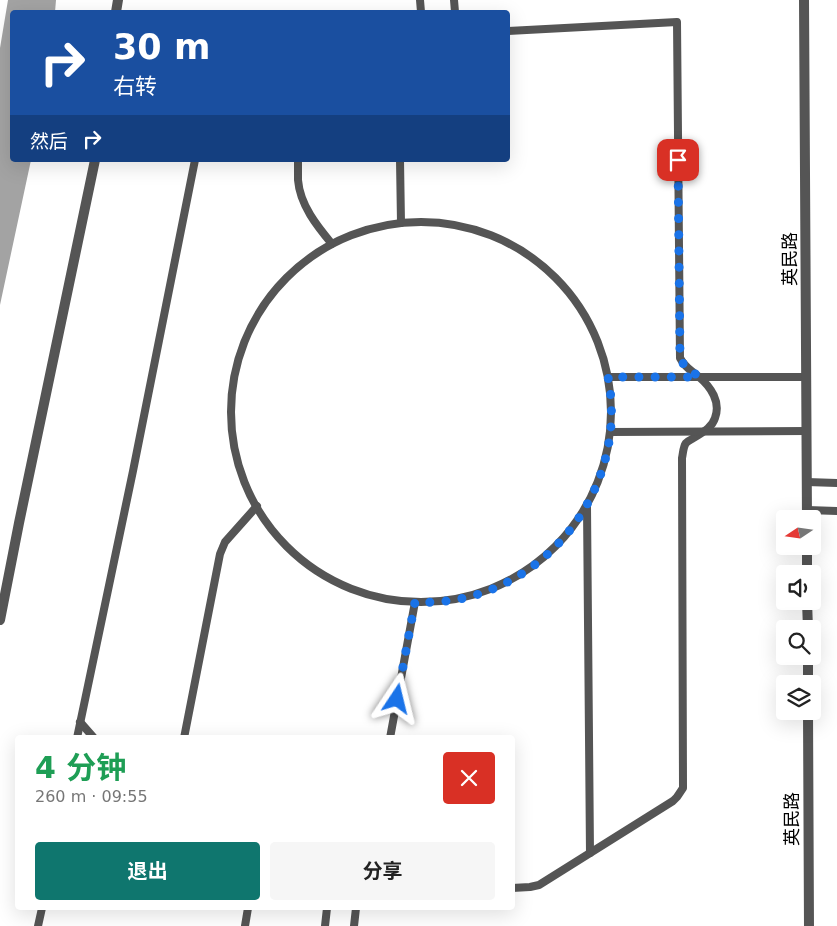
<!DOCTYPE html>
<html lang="zh">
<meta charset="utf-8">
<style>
:root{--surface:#fff;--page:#f6f6f6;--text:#222;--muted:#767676;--accent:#0f766e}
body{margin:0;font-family:"DejaVu Sans","Noto Sans SC",sans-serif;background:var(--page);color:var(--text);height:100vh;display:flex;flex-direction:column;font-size:19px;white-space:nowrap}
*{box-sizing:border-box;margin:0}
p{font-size:16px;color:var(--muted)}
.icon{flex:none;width:28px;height:28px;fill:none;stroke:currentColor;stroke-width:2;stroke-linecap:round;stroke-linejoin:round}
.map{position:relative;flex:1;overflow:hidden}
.side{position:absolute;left:15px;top:735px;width:500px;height:175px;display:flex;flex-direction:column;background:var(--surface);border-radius:5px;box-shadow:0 5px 20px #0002}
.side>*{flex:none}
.guide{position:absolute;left:10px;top:10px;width:500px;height:152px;border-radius:5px;box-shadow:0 5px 20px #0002;background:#1a4fa0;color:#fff;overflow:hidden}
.needle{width:32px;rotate:257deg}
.buttons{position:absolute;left:776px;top:510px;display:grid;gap:10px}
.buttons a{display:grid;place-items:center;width:45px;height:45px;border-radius:5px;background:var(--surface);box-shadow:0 5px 20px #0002;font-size:25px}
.pin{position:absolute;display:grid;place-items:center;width:42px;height:42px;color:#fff;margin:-21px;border-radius:10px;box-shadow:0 2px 8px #0006}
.me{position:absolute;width:55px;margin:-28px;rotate:10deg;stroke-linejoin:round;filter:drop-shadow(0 0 4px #0008)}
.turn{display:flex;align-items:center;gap:18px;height:105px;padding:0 20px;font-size:22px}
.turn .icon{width:65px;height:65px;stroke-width:2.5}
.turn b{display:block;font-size:35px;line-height:42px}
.then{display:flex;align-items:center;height:48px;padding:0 20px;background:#0003;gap:10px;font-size:19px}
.round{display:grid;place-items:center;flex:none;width:52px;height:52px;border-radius:5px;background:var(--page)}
.overview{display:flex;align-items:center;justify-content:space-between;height:85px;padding:0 20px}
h1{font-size:30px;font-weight:700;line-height:38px;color:#1e9e55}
.primary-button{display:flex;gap:10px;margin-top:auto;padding:10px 20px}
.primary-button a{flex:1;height:58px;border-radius:5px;background:var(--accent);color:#fff;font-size:20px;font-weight:700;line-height:58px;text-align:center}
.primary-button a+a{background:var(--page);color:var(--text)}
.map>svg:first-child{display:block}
.water{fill:#a3a3a3}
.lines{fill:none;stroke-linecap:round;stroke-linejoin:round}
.service{stroke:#555;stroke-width:8}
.minor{stroke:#555;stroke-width:10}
.tertiary{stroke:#555;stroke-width:10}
.route{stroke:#1a73e8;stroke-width:9;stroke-dasharray:0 16.2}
.labels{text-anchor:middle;stroke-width:4.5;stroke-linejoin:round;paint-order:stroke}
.street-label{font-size:18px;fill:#000;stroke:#fff}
</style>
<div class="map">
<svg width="837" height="926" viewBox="0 0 837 926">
<rect width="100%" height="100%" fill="#fff"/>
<path class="water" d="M8 0H56L55 12H12V160H31L0 305V48Z"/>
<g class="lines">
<g class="service">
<path d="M420 0 421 12"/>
<path d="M454 0 455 12"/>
<path d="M508 31 677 22 680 358C686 369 690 369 699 377 711 387 721 402 715 418 712 428 701 433 692 439 690 440 688 441 686 443 683 447 683 454 682 458L683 788 677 797 673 801 539 885 530 887 512 888"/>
<path d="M298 160C298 167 298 174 298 180 300 205 317 226 332 244"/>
<path d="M400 160 401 223"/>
<circle cx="421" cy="412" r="190"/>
<path d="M608 377H806"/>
<path d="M610 432 807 431"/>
<path d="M807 482 837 483"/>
<path d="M587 507 590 853"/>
<path d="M807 510 837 511"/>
<path d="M80 722 94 738"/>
<path d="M77 738 133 471 195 160"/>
<path d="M184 738 220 554 225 542 257 506"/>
<path d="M390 738 415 602"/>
<path d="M38 926 42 908"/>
<path d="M245 926 248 908"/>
<path d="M325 926 327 908"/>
<path d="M354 926 356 908"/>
</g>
<g class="minor">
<path d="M116 12 118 0"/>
<path d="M0 620 19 523 95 160"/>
</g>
<g class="tertiary">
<path d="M804 0 807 519"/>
<path d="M807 546V574"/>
<path d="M807 601 808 629"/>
<path d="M808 656V684"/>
<path d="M808 711 809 926"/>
</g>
</g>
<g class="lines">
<path class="route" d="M397 699 415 602C535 609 631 494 608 377H699L684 365 680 358 678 160"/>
</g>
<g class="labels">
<g class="street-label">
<text transform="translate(790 259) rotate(-90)" y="6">英民路</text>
<text transform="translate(792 819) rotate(-90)" y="6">英民路</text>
</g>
</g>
</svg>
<div class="buttons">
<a><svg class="needle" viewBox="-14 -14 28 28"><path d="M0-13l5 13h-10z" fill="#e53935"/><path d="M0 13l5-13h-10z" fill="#767676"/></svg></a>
<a><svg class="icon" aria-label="sound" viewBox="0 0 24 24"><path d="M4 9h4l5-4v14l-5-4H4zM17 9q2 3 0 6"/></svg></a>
<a><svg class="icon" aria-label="search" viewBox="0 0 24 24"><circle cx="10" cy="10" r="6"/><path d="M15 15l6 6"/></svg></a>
<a><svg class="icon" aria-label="layers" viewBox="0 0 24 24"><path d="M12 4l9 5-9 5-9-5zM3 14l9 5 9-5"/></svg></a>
</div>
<div class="pin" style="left:678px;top:160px;background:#d93025"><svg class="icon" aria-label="arrive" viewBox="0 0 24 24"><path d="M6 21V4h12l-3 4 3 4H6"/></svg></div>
<svg class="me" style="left:397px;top:699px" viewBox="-20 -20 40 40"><path d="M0-17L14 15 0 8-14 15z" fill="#1a73e8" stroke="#fff" stroke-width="4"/></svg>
<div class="guide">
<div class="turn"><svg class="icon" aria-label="right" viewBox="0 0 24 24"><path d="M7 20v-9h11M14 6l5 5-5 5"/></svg><div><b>30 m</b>右转</div></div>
<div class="then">然后<svg class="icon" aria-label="right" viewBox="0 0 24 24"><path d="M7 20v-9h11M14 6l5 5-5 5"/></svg></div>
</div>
<section class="side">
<div class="overview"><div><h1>4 分钟</h1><p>260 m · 09:55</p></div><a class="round" style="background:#d93025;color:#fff"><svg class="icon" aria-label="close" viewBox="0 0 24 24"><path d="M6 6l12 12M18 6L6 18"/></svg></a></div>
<div class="primary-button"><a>退出</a><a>分享</a></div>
</section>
</div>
